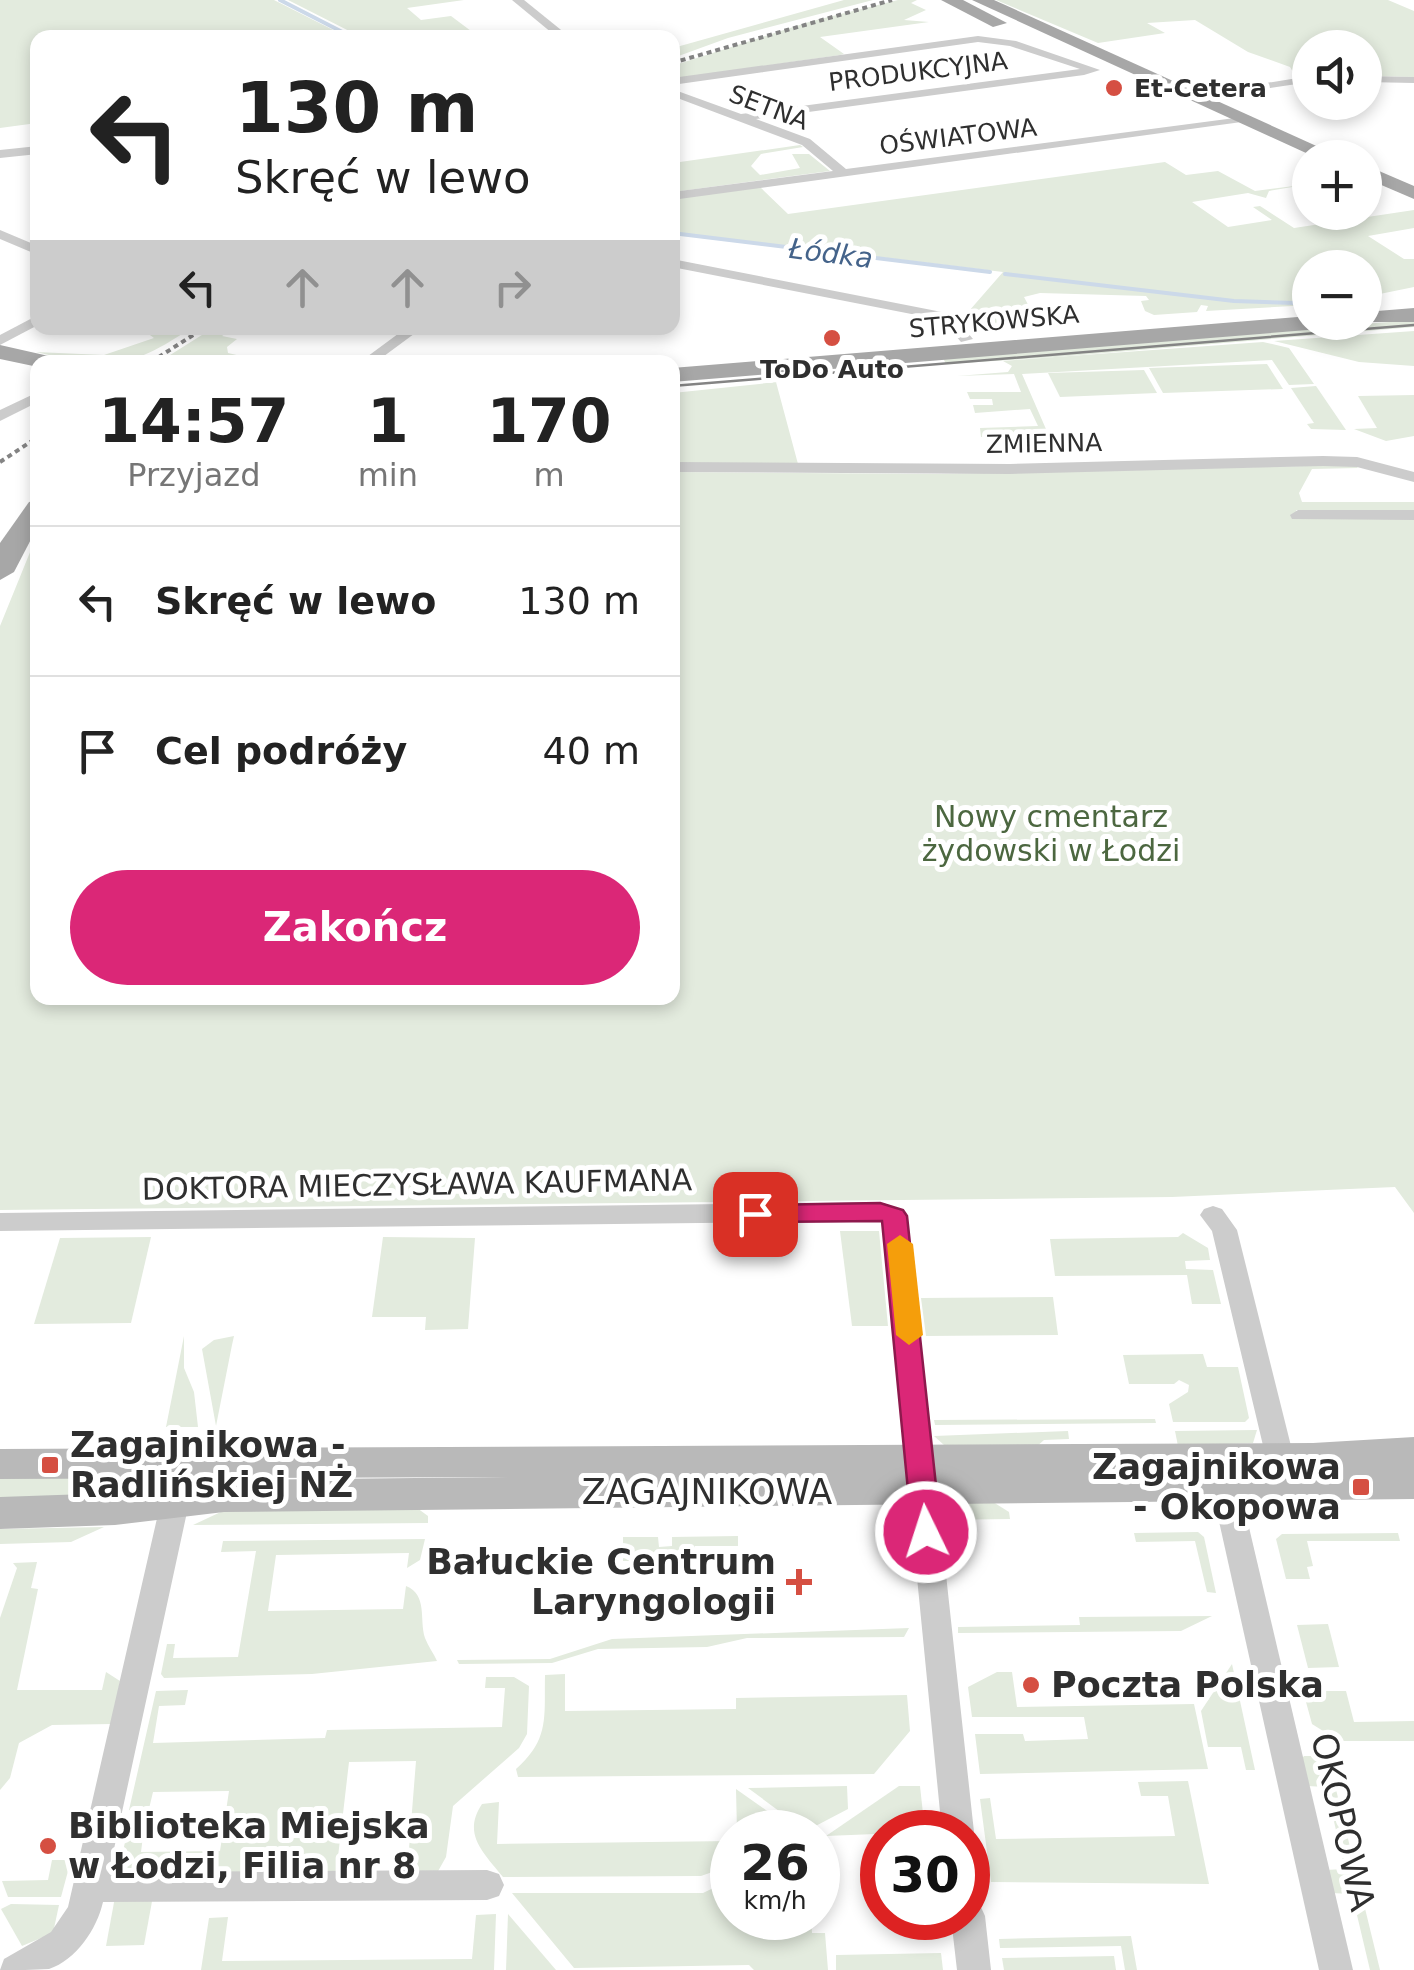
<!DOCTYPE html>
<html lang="pl">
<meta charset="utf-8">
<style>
:root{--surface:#fff;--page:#f6f6f6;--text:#222;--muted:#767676;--line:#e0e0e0;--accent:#db2777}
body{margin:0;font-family:"DejaVu Sans",sans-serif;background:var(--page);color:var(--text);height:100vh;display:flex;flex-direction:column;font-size:38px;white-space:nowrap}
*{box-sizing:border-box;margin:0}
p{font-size:32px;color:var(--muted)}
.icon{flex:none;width:55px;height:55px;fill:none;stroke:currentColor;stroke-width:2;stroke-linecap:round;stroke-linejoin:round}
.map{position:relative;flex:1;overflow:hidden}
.drawer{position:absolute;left:30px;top:355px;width:650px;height:650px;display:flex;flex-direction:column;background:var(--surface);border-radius:20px;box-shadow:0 5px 15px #0003}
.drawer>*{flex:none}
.hud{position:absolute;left:30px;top:30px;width:650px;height:305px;border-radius:20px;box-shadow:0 5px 15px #0003;background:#fff;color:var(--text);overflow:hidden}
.controls{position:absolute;left:1292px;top:30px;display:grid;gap:20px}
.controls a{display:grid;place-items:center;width:90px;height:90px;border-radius:50%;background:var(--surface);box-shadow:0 5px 15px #0003;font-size:50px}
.speed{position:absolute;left:710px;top:1810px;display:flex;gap:20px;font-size:50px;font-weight:700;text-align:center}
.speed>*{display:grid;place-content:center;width:130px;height:130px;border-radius:50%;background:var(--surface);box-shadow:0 5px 15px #0003;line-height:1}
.speed small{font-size:25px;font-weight:400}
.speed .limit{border:15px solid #d22;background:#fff;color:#111}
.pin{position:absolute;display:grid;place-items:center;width:85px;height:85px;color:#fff;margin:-42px;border-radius:20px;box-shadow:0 5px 15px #0006}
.me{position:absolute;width:110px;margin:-55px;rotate:356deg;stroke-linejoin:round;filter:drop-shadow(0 0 8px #0008)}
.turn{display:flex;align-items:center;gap:35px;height:210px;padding:0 40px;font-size:45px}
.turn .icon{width:130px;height:130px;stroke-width:2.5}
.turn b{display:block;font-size:70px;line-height:85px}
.lanes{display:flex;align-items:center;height:95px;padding:0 40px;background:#0003;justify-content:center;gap:50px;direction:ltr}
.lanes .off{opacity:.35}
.eta{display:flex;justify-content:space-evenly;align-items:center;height:170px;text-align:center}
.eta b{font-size:60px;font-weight:600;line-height:70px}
.primary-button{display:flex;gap:20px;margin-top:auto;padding:20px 40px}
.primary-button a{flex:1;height:115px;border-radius:60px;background:var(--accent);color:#fff;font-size:40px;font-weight:600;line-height:115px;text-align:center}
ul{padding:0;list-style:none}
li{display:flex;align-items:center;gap:30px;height:150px;padding:0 40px;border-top:2px solid var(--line)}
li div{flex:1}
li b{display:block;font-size:38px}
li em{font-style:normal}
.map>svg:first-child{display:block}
.green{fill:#e3ebde}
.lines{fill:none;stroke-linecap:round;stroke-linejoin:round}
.stream{stroke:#ccd9e9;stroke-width:4}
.street{fill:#ccc;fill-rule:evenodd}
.secondary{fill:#b9b9b9;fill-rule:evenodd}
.primary{fill:#a7a7a7;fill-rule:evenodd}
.tram{stroke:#848484;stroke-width:2.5}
.rail{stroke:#848484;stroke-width:4;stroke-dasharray:5 4;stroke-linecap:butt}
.route{fill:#db2777;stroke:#8e194d;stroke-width:2.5}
.slow{fill:#f59e0b}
.poi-dot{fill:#d54f42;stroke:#fff;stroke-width:4}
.labels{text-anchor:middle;stroke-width:10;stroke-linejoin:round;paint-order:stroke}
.far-street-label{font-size:25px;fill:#2f2f2f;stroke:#fff}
.far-poi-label{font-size:25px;font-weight:bold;fill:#2f2f2f;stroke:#fff;text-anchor:start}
.far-water-label{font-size:28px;font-style:italic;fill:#44638a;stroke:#fff}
.park-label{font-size:30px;fill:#4c6740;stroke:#fff}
.street-label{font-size:30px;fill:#2f2f2f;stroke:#fff}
.near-poi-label{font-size:35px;font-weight:bold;fill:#2f2f2f;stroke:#fff;text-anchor:start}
.near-street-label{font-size:35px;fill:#2f2f2f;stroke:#fff}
</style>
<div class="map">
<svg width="1414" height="1970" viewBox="0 0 1414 1970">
<rect width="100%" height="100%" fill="#fff"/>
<g class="green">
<path d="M0 0H274L347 37 38 38 37 123 0 128Z"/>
<path d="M288 0H464L407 8 421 20 451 16 479 37H361Z"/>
<path d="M844 0H873L728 38 673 58V48Z"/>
<path d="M898 0H917L911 3 926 10 904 20 929 22 820 37 844 54 840 55 673 79 672 66 812 21Z"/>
<path d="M996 0H1388L1414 11V77L1365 76V48H1310V76L1296 77 1290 67 1248 52 1195 20 1147 23 1165 33 1098 43Z"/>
<path d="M800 145 803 147 761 154 751 166 760 175 800 168 792 154H809L830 171 673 192V163Z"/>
<path d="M1165 162 1186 175 1218 171 1255 191 1310 184 1269 191 1266 198 1248 193 1192 202 1228 227 1272 220 1253 207 1260 206 1294 228 1414 210V228L1368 236 1404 259H1414V287L1365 297V268H1310V305L1206 311 1208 306 1201 305 1197 312 1154 315 1145 311 1141 301 1149 300 1146 296 1040 293 1024 297 1032 312 1046 324 981 329 968 324 972 331 967 332 956 318 969 311 1003 272 673 232V198L760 187 788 214Z"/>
<path d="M1414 320V327L1056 357 1263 342 1289 348 1314 384 1289 385 1272 360 1022 374 1049 436 981 437 980 428 1038 426 1030 409 975 413 973 405H993L992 399H970L967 392H1021L1014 374 957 376 1008 372 1012 366 1003 361 1055 357 946 364 943 358Z"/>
<path d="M162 328H191C129 370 109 369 36 352L104 355 154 338 150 335Z"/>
<path d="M213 328H234L222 336 237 339 227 347 228 353 267 362H159Z"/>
<path d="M1414 331V366L1359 362 1274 341Z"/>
<path d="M1267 364 1283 389 1163 393 1149 368Z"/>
<path d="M1144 370 1157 393 1060 397 1048 373Z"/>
<path d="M796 380 776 382 798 464 673 463V393Z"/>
<path d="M1316 386 1346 430 1311 429 1307 424 1314 423 1291 388Z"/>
<path d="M1414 395V436L1386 441 1354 429 1377 428 1358 396Z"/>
<path d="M1355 465 1358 468 1312 469 1299 493 1302 502H1414V513L1296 510 1300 518H1414V1213L1395 1187 1172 1197 0 1210V626L37 535 38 998H672L673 472 939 474Z"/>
<path d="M840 1231H879L888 1326H852Z"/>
<path d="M1183 1233 1208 1248 1210 1260 1185 1261 1186 1269 1213 1270 1221 1304H1192L1187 1275 1055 1276 1050 1239 1178 1237Z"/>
<path d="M151 1237 131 1323 34 1324 60 1238Z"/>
<path d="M383 1237 475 1238 468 1329 425 1330 426 1317H372Z"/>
<path d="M1053 1297 1058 1335 926 1336 921 1298Z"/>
<path d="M184 1336V1368L194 1392 198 1427H166Z"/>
<path d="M234 1336 232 1345 216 1426 202 1349 214 1340Z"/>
<path d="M1203 1354 1207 1367H1238L1249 1418 1245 1422H1173L1169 1404 1188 1392 1189 1385 1179 1380 1174 1384H1129L1123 1355Z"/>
<path d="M1155 1419 1156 1423 935 1425 934 1420Z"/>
<path d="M1257 1430 1253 1443 1178 1446 1175 1431Z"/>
<path d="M1068 1431 1069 1439 1044 1440 1035 1448 944 1445 934 1436Z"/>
<path d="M139 1476 135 1493 0 1498V1477Z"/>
<path d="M993 1502 1009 1512 1010 1519 941 1520 957 1503Z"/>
<path d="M417 1508 428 1516V1523L193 1525 225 1510Z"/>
<path d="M104 1527 71 1542 0 1544V1529Z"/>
<path d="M1198 1532 1204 1537 1216 1593 1207 1592 1195 1541 1136 1542 1134 1533Z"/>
<path d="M1398 1533 1400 1541H1307L1313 1566 1307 1567 1310 1579H1286L1276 1539 1282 1534Z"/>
<path d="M738 1536V1546H695V1561H623V1537H658L659 1547 672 1546V1537Z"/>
<path d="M425 1539 420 1560 407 1568 409 1553 276 1555 268 1611 403 1609 406 1586C428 1595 419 1619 425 1638 428 1646 434 1654 437 1661L312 1674 164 1678 161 1674 167 1644H175L173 1658 238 1657 256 1551 221 1552 223 1541Z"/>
<path d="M37 1562 31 1588 38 1589 17 1690H102L106 1672 120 1681 112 1724 52 1725 19 1743 10 1778 0 1790V1618L17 1568 13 1563Z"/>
<path d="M1212 1616 1181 1631 958 1633V1627L1080 1625 1079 1617Z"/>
<path d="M1328 1624 1339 1667 1308 1668 1297 1625Z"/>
<path d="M909 1628 904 1637 747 1638 707 1647 598 1649 552 1663 459 1664 457 1660 550 1659 612 1639Z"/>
<path d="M1232 1664 1255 1770H1246L1241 1747H1208L1201 1711Z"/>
<path d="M997 1672H1012L1017 1707 1194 1704 1208 1769 980 1774 975 1734H1023L1025 1741 1088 1739 1084 1717H972L968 1687Z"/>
<path d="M565 1674V1711L736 1709V1698L907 1695 910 1731 874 1774 518 1777 516 1769C550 1739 544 1717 545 1675Z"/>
<path d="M486 1677H514L529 1686 527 1734 519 1748 453 1806 446 1857 437 1873 407 1874 416 1761 349 1762 336 1874 215 1875 217 1858H140L136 1876 119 1870 125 1842 143 1836 141 1852 220 1851 229 1791 153 1792 148 1813 129 1810 156 1691 188 1690 185 1705 159 1706 153 1743 325 1738 327 1730 502 1727 505 1688H485Z"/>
<path d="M1303 1691H1346L1354 1722 1414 1721V1741H1339L1312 1724Z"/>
<path d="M1304 1756H1314L1332 1773 1380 1970H1370L1352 1894 1331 1893 1325 1870 1345 1869 1326 1787 1307 1786 1300 1761Z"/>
<path d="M1188 1781 1209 1884 991 1882 980 1799 990 1798 996 1839 1175 1836 1168 1796H1141L1138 1782Z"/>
<path d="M847 1786 848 1809 806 1831 748 1788Z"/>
<path d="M899 1786H920L925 1832 826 1836Z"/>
<path d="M736 1789 797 1832H737Z"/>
<path d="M499 1802 497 1844 732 1841V1865L701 1876 503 1877C483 1852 462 1834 482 1804Z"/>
<path d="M52 1860H71L61 1897H8L2 1881 48 1880Z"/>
<path d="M732 1879V1918H811L812 1933H825L828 1970H754L749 1965 574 1968 512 1893H703Z"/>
<path d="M153 1896 144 1945 106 1946 115 1897Z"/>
<path d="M11 1904 59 1905 53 1933 22 1946 1 1909Z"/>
<path d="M496 1914 494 1970H201L209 1918 228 1917 222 1961 472 1959 476 1915Z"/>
<path d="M508 1914 556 1970H506Z"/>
<path d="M1131 1936 1137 1970H1125L1121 1946 1000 1948 999 1939Z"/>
<path d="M941 1953 943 1970H836V1955Z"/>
<path d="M1114 1956 1116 1970H1004L1002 1958Z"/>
</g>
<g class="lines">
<g class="stream">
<path d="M280 0 354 38"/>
<path d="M672 233 990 272"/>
<path d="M1005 274 1234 301 1296 303"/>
</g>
<g class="street">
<path d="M512 0H524L571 38H558Z"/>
<path d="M978 36 1016 41 1100 70 1084 75 756 119 810 139 846 169 1250 116 1256 120 672 200V192L833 171 802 145 672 96V89L741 114 1080 69 1010 46 978 42 672 85V78Z"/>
<path d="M1310 76V82L1198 99 1192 95Z"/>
<path d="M1365 76 1414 77V83L1365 82Z"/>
<path d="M38 146V154L0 158V150Z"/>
<path d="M0 230 38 246V255L0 239Z"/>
<path d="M672 259 952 314 973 339 961 342 942 320 672 267Z"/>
<path d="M38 315V325L0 345V335Z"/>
<path d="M406 328H422L376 362H360Z"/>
<path d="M38 392V402L0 421V410Z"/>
<path d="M1323 456 1357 457 1414 472V482L1357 467 1323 466 1010 474 672 472V462L1010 464Z"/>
<path d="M1298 510H1414V520L1292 519 1290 515Z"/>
<path d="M880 1202 903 1210 907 1216 974 1832 968 1843V1832H942L882 1221 0 1231V1213Z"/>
<path d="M1213 1206 1222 1209 1237 1230 1294 1458 1290 1466 1280 1469 1270 1466 1266 1458 1212 1231 1200 1215 1204 1209Z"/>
<path d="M183 1455 193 1458 197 1466 109 1872 487 1870 499 1874 504 1885 499 1896 487 1900 103 1902C97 1929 76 1960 49 1969 35 1970 15 1970 0 1970L4 1959 51 1932 68 1907 169 1466 173 1458Z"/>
<path d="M1222 1461 1232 1464 1236 1472 1353 1970H1319L1208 1472 1212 1464Z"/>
<path d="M968 1901 980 1905 985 1916 991 1970H957L951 1918H968Z"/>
</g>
<path class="secondary" d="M1414 1437V1499L224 1512 115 1525 0 1529V1497L115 1493 224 1480 508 1477 0 1479V1449L1313 1443Z"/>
<g class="primary">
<path d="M941 0H963L1007 23 993 27Z"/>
<path d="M972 0H994L1343 158H1317Z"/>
<path d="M1365 165 1414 186V199L1365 178Z"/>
<path d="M1414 308V322H1356H1365V312Z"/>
<path d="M1310 316V322H1331L1320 329 672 382V368Z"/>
<path d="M0 345 53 357 57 362H38V367L0 359Z"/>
<path d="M38 500V526L14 572 0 580V543L29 502Z"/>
</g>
<path class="tram" d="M672 386 1414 325"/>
<g class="rail">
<path d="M672 63 892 0"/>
<path d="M151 362 204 328"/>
<path d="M0 462 38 437"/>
</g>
</g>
<path class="route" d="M880 1203 903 1210 907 1216 941 1532 937 1540H916L912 1532 882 1221 755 1222 742 1214 755 1205Z"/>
<path class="slow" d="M900 1235 913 1244 923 1335 909 1345 896 1335 887 1244Z"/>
<g class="poi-dot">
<circle cx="1114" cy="88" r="10"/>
<circle cx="832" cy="338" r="10"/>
<rect x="40" y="1455" width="20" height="20" rx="5"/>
<rect x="1351" y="1477" width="20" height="20" rx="5"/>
<path d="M794 1567h10v10h10v10h-10v10h-10v-10h-10v-10h10z"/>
<circle cx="1031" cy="1685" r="10"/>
<circle cx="48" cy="1846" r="10"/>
</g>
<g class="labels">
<g class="far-street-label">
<text transform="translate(918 71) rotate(-7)" y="9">PRODUKCYJNA</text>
<text transform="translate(769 107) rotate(21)" y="9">SETNA</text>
<text transform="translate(958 136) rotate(-7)" y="9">OŚWIATOWA</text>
<text transform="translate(994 321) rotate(-5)" y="9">STRYKOWSKA</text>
<text transform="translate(1044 443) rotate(-1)" y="9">ZMIENNA</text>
</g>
<g class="far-poi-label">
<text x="1134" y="97">Et-Cetera</text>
<text x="832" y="378" text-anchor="middle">ToDo Auto</text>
</g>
<g class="far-water-label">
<text transform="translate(831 253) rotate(7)" y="10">Łódka</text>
</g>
<g class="park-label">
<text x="1051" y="827">Nowy cmentarz<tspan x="1051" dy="34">żydowski w Łodzi</tspan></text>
</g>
<g class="street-label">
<text transform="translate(417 1185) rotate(-1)" y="10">DOKTORA MIECZYSŁAWA KAUFMANA</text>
</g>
<g class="near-poi-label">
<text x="70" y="1457">Zagajnikowa -<tspan x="70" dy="40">Radlińskiej NŻ</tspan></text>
<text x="1341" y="1479" text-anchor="end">Zagajnikowa<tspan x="1341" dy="40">- Okopowa</tspan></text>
<text x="776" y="1574" text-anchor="end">Bałuckie Centrum<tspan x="776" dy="40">Laryngologii</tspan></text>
<text x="1051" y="1697">Poczta Polska</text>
<text x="68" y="1838">Biblioteka Miejska<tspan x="68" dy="40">w Łodzi, Filia nr 8</tspan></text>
</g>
<g class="near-street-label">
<text x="707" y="1504">ZAGAJNIKOWA</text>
<text transform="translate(1343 1822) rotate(77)" y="12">OKOPOWA</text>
</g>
</g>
</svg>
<div class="controls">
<a><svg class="icon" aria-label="sound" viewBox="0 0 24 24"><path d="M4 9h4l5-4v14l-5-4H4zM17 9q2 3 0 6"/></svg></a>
<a>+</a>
<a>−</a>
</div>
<div class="speed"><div>26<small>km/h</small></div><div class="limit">30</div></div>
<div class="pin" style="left:755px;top:1214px;background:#d93025"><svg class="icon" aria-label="arrive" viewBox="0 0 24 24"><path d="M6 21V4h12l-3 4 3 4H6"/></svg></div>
<svg class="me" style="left:926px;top:1532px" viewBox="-20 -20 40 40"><circle r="17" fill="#db2777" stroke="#fff" stroke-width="3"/><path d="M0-11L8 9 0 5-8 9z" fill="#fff"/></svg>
<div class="hud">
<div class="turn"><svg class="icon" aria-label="left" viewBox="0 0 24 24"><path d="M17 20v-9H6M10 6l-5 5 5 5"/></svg><div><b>130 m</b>Skręć w lewo</div></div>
<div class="lanes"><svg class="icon" aria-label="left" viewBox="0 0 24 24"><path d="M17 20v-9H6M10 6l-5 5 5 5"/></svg><svg class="icon off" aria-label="ahead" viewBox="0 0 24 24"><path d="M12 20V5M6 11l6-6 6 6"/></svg><svg class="icon off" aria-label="ahead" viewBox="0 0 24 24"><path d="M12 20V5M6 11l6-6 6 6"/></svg><svg class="icon off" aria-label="right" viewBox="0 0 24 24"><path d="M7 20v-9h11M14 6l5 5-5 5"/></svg></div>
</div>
<section class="drawer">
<div class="eta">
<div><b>14:57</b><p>Przyjazd</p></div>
<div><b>1</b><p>min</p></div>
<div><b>170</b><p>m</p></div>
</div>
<ul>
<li><svg class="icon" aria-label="left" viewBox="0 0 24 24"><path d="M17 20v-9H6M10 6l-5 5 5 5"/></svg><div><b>Skręć w lewo</b></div><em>130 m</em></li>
<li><svg class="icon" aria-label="arrive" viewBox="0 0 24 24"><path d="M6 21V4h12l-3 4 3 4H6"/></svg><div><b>Cel podróży</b></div><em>40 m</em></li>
</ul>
<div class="primary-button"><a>Zakończ</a></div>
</section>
</div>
